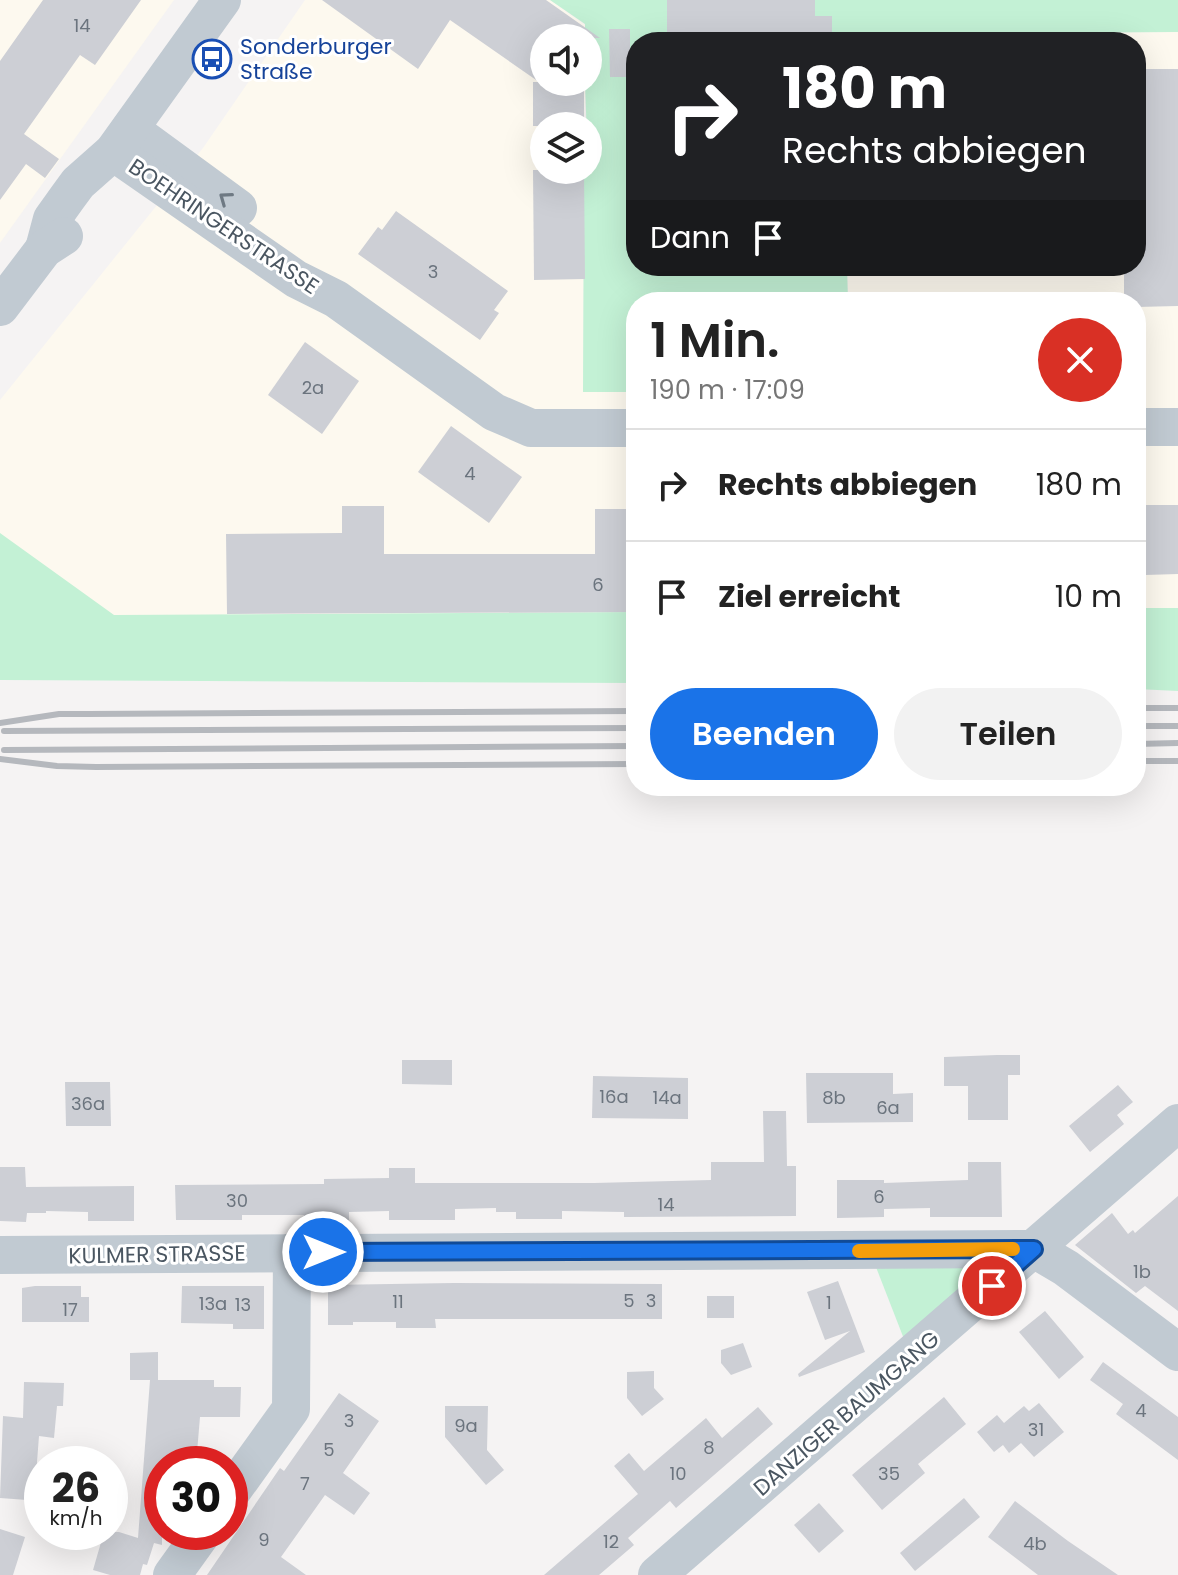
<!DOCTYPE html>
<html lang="de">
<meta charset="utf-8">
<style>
:root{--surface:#fff;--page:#f2f2f2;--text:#222;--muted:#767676;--line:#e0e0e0;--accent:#1a73e8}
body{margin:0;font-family:Poppins,sans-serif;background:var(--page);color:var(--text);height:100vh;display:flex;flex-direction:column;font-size:30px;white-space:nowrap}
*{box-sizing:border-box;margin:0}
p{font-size:26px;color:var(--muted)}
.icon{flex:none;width:44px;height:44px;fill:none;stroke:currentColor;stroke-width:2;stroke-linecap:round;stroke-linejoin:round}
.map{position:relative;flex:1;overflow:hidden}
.side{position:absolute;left:626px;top:292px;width:520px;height:504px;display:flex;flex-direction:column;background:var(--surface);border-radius:32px;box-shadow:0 8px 32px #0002}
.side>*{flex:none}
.banner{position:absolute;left:626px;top:32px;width:520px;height:244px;border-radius:32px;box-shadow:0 8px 32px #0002;background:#202124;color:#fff;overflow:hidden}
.buttons{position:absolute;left:530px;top:24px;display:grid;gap:16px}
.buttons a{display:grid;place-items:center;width:72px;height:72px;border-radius:50%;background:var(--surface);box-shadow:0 8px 32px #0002;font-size:40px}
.speed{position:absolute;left:24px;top:1446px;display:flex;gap:16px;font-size:40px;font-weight:700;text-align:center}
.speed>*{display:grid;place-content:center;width:104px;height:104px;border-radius:50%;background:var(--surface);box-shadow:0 8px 32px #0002;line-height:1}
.speed small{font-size:20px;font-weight:400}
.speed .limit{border:12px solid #d22;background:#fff;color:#111}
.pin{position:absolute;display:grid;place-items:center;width:68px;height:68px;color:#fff;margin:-34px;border:4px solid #fff;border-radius:50%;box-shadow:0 2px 8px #0007}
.me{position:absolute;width:88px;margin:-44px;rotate:90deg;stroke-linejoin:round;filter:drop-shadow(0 0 6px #0008)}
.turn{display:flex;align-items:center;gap:28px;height:168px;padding:0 24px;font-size:36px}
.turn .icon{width:104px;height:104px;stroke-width:2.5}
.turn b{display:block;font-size:56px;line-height:68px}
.then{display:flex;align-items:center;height:76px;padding:0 24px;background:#0003;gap:16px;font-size:30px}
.round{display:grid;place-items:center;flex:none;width:84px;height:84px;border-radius:42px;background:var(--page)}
.head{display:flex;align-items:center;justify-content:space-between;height:136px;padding:0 24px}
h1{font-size:48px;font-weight:600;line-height:60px}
.button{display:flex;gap:16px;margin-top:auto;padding:16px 24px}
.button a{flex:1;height:92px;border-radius:48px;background:var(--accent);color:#fff;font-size:32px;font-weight:600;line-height:92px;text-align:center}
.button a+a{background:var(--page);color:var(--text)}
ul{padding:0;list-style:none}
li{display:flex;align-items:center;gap:24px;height:112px;padding:0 24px;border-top:2px solid var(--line)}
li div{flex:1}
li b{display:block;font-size:30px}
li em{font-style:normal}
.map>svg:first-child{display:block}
.commercial{fill:#fdf9ef}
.green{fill:#c3f1d5}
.building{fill:#cdcfd5}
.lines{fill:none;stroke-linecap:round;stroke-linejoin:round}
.minor{stroke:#c1cad2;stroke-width:38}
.rail{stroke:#b5b8bd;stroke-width:6}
.oneway{stroke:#6e7983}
.route-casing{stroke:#114b97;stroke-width:20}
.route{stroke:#1a73e8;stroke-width:14}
.slow{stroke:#f59e0b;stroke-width:14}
.labels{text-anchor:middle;stroke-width:6;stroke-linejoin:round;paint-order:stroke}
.number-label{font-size:18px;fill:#6b747e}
.transit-label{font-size:22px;fill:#164399;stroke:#fff;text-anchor:start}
.street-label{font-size:22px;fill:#4a5661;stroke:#fff}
</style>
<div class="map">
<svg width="1178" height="1575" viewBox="0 0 1178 1575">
<rect width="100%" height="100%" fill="#f5f3f3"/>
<g class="commercial">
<path d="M0 0H174L0 243Z"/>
<path d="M305 0H550L585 25V38H544V82H585L584 126H544V170H584L583 392H636V675L0 680V400L203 148Z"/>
<path d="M1178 32V672H1136V302H848L847 266H1136V42H846V34Z"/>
</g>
<g class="green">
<path d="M550 0H1178V32L847 34 846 42H636V266H847L848 302H636V392H583L584 170H588L585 82H588V38H585V24Z"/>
<path d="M0 533 114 615 636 612V683L0 680Z"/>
<path d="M1136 608H1178V691L1136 689Z"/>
<path d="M874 1262H963L974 1269 972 1280 904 1339Z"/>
</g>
<g class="building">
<path d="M43 0H141L95 65 80 55 24 134 59 159 45 178 26 164 0 200V61Z"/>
<path d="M322 0H546L600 38H544V82H584V126H533V82H539L450 20 418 69Z"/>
<path d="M667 0H815V16H832V42H667Z"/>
<path d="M609 29H630V77H610Z"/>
<path d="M1136 69H1178V306L1136 307V302H1124V266H1136Z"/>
<path d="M533 170H584L585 279 534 280Z"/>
<path d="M396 211 508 291 494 310 499 313 480 340 358 254 378 227 382 230Z"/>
<path d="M305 342 359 381 322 434 268 395Z"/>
<path d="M451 426 522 477 489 523 418 472Z"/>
<path d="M1144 505H1178V574L1145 575Z"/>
<path d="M342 506H384V554H595V509H636V612L227 614 226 534 342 533Z"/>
<path d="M997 1055H1020V1075H1008V1120H968V1086H944V1057Z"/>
<path d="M402 1060H452V1085L402 1084Z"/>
<path d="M806 1073H893V1094L913 1093V1122L807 1123Z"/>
<path d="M593 1076 688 1078V1119L592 1118Z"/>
<path d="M65 1082H110L111 1126H66Z"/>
<path d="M1118 1085 1133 1102 1117 1115 1124 1124 1090 1152 1069 1126Z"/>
<path d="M763 1111H786L787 1166H796V1216L624 1217V1212L562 1211V1219H516V1212H496V1208L455 1209V1220H389V1211L349 1212V1220L304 1221V1215H242V1220H176L175 1185 324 1184V1179L389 1178V1168H415V1183H594L711 1180V1162H764Z"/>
<path d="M968 1162H1001L1002 1217H930V1208L884 1209V1217L837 1218V1180H884V1183L968 1180Z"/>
<path d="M0 1167H25L26 1187 134 1186V1221H88V1212L46 1211V1213H27L26 1222 0 1221Z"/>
<path d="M1178 1196V1311L1145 1286 1136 1293 1075 1245 1112 1213 1128 1234 1133 1230 1135 1233Z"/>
<path d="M838 1281 865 1352 799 1377 798 1374 850 1331 825 1340 807 1292Z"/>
<path d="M454 1283 662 1284V1319H435L436 1328H396V1322H353V1325H328V1285Z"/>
<path d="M35 1286H81V1297H89V1322H22V1288Z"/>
<path d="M182 1286H264V1329H233V1324L181 1323Z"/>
<rect x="707" y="1296" width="27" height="22"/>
<path d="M1045 1311 1084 1357 1059 1379 1019 1332Z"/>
<path d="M743 1343 752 1367 731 1375 721 1363V1350Z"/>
<path d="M158 1352V1380H130V1353Z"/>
<path d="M1103 1362 1178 1417V1460L1116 1414 1123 1404 1090 1380Z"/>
<path d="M654 1371V1388L664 1399 642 1416 627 1398V1372Z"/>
<path d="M150 1380H214V1387H241L240 1417H200L196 1464H162V1545L154 1543 147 1565 143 1564 140 1575H110L93 1570 104 1532H119L138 1538Z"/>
<path d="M24 1382 64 1383 63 1406H57L54 1438 39 1436 35 1488 28 1487 27 1500 0 1498 3 1416 23 1418Z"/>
<path d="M339 1393 379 1421 343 1473 370 1493 354 1515 325 1495 281 1557 306 1575H207L280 1468 284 1471Z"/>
<path d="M944 1397 966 1424 918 1464 925 1473 882 1510 852 1475Z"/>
<path d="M1039 1403 1064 1432 1034 1457 1021 1443 1009 1453 1003 1445 994 1452 977 1432 997 1415 1004 1423 1024 1406 1029 1411Z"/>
<path d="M445 1406H488L487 1450 504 1470 486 1485 445 1437Z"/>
<path d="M758 1407 773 1424 676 1508 670 1501 628 1538 634 1545 599 1575H544L638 1494 614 1466 629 1453 644 1471 706 1418 722 1438Z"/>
<path d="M964 1498 980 1517 915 1571 900 1553Z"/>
<path d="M1015 1501 1068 1541 1118 1575H1038L988 1537Z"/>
<path d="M819 1503 844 1531 819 1553 794 1525Z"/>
<path d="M0 1529 25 1537 13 1575H0Z"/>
</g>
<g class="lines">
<g class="minor">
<path d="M130 129 238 208"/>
<path d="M113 152 296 279 336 299 494 412 531 428H636"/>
<path d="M44 249 52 219 67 198 78 183 113 152 222 0"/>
<path d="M0 307 44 249 64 236"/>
<path d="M1136 427H1178"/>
<path d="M0 1255 1034 1249 1066 1268 1178 1352"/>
<path d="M230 1494 291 1409 292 1252"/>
<path d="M172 1575 203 1532"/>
<path d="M657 1575 1178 1123"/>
</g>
<g class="rail">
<path d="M1136 708H1178"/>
<path d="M0 723 59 714H88L636 711"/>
<path d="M1136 726H1178"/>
<path d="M4 731 636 728"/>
<path d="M1136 744 1178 743"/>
<path d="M4 750 636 746"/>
<path d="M0 759 57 766 96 767 636 764"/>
<path d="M1136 761H1178"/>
</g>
</g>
<defs><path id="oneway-chevron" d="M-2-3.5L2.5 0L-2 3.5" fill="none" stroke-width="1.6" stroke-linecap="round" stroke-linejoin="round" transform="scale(2)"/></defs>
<use class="oneway" href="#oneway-chevron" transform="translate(225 198) rotate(-144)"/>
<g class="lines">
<defs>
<path id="route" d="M323 1252 1034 1249 992 1286"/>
</defs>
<use href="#route" class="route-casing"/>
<use href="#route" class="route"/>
<path class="slow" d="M859 1251 1013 1249"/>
</g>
<defs>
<symbol id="bus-ring" viewBox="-11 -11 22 22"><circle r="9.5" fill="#fff" stroke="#1a4fb4" stroke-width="1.5"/><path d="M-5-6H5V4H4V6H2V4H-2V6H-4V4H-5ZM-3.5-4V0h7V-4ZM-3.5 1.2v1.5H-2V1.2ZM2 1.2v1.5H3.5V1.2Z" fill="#1a4fb4"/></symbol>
</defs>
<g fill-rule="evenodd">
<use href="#bus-ring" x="190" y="37" width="44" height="44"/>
</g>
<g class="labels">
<g class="number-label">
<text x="82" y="32">14</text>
<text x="433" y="278">3</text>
<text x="313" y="394">2a</text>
<text x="470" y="480">4</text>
<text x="598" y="591">6</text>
<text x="614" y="1103">16a</text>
<text x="667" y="1104">14a</text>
<text x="834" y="1104">8b</text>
<text x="88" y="1110">36a</text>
<text x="888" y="1114">6a</text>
<text x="879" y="1203">6</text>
<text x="237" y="1207">30</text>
<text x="666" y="1211">14</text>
<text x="1142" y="1278">1b</text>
<text x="629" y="1307">5</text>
<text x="651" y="1307">3</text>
<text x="398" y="1308">11</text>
<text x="829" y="1309">1</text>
<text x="213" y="1310">13a</text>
<text x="243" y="1311">13</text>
<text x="70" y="1316">17</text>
<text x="1141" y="1417">4</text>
<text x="349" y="1427">3</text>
<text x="466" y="1432">9a</text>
<text x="1036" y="1436">31</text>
<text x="709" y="1454">8</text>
<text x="329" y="1456">5</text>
<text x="678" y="1480">10</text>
<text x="889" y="1480">35</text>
<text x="305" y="1490">7</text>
<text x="264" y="1546">9</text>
<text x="611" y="1548">12</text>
<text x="1035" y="1550">4b</text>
</g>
<g class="transit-label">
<text x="240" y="54">Sonderburger<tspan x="240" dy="25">Straße</tspan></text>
</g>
<g class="street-label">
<text transform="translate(224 226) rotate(34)" y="8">BOEHRINGERSTRASSE</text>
<text transform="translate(157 1254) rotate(-1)" y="8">KULMER STRASSE</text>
<text transform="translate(846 1413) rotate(-41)" y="8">DANZIGER BAUMGANG</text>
</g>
</g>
</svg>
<div class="buttons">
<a><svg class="icon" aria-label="sound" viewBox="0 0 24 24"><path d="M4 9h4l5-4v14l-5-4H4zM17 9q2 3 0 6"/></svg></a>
<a><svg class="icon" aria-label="layers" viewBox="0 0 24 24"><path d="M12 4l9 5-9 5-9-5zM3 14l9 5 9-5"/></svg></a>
</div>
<div class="speed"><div>26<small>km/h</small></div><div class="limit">30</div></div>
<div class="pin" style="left:992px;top:1286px;background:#d93025"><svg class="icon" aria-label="arrive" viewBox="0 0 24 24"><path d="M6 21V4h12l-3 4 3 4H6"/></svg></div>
<svg class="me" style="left:323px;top:1252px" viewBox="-20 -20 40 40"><circle r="17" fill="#1a73e8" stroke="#fff" stroke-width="3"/><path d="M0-11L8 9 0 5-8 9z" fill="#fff"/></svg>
<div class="banner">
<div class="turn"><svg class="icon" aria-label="right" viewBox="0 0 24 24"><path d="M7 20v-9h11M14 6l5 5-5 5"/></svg><div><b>180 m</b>Rechts abbiegen</div></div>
<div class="then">Dann<svg class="icon" aria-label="arrive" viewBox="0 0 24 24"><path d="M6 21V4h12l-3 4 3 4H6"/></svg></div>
</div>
<section class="side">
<div class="head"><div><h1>1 Min.</h1><p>190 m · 17:09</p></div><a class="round" style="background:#d93025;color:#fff"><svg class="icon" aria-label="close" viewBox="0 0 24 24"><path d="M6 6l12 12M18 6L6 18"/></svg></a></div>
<ul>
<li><svg class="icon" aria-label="right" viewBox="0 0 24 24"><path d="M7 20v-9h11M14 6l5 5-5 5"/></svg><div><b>Rechts abbiegen</b></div><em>180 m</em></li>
<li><svg class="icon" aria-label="arrive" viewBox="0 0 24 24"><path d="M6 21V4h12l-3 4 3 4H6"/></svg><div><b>Ziel erreicht</b></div><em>10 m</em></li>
</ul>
<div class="button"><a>Beenden</a><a>Teilen</a></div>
</section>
</div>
